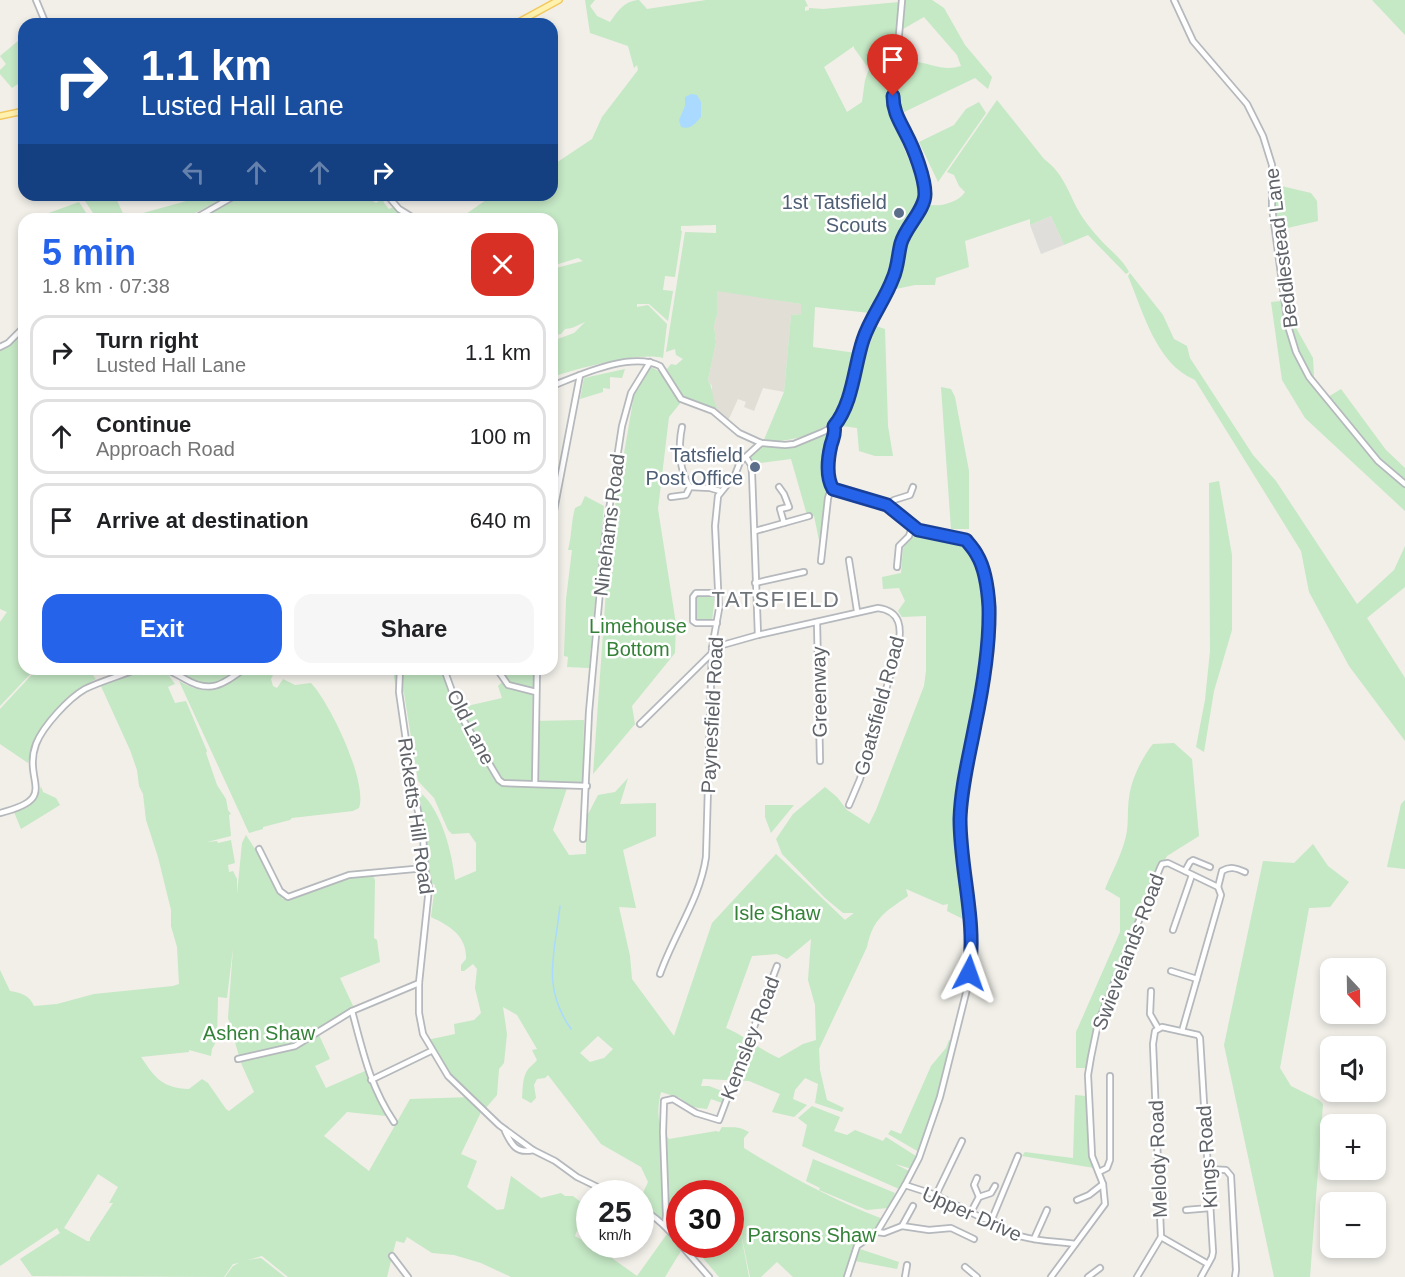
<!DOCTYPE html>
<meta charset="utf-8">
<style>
:root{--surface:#fff;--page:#f6f6f6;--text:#202124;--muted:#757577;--line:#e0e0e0;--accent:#2563eb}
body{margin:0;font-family:Helvetica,sans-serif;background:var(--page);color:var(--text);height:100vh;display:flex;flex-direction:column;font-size:22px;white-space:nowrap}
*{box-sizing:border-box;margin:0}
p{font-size:20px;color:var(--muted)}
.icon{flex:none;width:33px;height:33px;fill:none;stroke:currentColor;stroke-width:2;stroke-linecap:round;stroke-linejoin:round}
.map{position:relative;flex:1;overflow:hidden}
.panel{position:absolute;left:18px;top:213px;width:540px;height:462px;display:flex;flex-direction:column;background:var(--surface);border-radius:18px;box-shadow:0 3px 9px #0003}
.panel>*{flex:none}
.guide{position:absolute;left:18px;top:18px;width:540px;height:183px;border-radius:18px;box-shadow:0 3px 9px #0003;background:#1a4fa0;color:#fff;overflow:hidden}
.needle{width:39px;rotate:158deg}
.buttons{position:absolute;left:1320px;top:958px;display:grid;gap:12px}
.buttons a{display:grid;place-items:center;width:66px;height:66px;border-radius:12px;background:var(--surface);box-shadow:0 3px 9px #0003;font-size:30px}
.speed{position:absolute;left:576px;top:1180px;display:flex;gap:12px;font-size:30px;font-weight:700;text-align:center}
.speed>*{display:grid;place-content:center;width:78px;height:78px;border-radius:50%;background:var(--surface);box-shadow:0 3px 9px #0003;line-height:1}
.speed small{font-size:15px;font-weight:400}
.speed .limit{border:9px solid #d22;background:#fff;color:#111}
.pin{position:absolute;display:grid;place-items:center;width:51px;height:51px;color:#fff;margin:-62px -26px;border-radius:50% 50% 50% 0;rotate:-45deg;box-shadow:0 0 6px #0007}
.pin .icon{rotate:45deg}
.me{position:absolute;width:66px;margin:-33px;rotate:4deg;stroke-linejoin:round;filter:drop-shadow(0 0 4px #0008)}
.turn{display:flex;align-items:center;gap:21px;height:126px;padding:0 24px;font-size:27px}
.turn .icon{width:78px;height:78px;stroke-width:2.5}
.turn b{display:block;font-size:42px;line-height:51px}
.lanes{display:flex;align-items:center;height:57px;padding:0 24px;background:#0003;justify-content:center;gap:30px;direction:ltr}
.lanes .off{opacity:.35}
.round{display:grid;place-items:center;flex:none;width:63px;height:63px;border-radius:18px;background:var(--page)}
.summary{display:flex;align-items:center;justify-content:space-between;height:102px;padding:0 24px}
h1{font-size:36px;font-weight:700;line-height:45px;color:var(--accent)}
.button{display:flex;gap:12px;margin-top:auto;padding:12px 24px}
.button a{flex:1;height:69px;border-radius:18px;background:var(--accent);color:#fff;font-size:24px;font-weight:700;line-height:69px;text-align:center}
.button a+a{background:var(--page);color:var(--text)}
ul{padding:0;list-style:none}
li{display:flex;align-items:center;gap:18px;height:75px;margin:0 12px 9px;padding:0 12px;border:3px solid var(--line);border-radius:18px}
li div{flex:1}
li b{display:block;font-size:22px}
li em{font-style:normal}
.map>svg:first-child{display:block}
.industrial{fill:#e0deda}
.education{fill:#e1ded6}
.green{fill:#c5e8c5;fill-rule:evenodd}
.water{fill:#aadaff}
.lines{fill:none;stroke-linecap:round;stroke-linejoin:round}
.stream{stroke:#aadaff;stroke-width:1.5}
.minor-casing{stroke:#b5b8bc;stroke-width:8}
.major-casing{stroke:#f2c960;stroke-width:8}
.minor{stroke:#fff;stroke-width:4.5}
.major{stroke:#fff2af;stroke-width:5}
.route-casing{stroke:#184099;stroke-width:15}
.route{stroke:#2563eb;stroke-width:10}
.service-dot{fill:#5c6f8a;stroke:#fff;stroke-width:2}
.labels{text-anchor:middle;stroke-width:5;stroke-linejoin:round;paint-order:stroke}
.service-label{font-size:20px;fill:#4e5e75;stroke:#fff;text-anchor:end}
.street-label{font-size:20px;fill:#5f6368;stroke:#fff}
.park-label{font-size:20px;fill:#348238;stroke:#fff}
.quarter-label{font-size:22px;letter-spacing:1.5px;fill:#70757a;stroke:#fff}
</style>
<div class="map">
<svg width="1405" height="1277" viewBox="0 0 1405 1277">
<rect width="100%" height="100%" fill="#f1efe8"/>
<path class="industrial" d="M1051 216 1064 245 1041 254 1030 225Z"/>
<path class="education" d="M717 290 801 304V314L791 315 784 392 763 388 754 411 744 407 746 402 738 399 728 421 715 410 717 407 712 400V386L708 380 716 342 714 326 717 315Z"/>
<g class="green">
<path d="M585 0H595L590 6 597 16 610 22C618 11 624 1 639 0L647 9 706 0H805L808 6 805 7V11L809 10V8L823 9 899 2 890 96C892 132 915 164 922 200L905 225 897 242 890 277 870 313 815 307 813 347 856 353C852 371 847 400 836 416 821 436 786 442 763 442L784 392 791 315 801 314V304L717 291V315L714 326 716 342 708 380C714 389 711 398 717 407L715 410 682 397 667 369 671 364 676 365 683 359 676 355 675 349 666 352 685 232 716 233V225L681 226V231H682L675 277 665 276 663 290 673 291 668 321 649 304H637V307L648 305 667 324 663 358C641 351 575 369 552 377V341L574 333 585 322 572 328 565 329 561 334 552 336V269L583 261 578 258 552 266V219H459L493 195H552V164L556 163 592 139 602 117 638 70 637 65 634 68 628 46 590 33ZM854 46V48L869 69 865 80 862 102 847 112 824 67Z"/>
<path d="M904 0H932L944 8 965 45 992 77 988 89 975 78 900 114 895 104 900 51 910 61C928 62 943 72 961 66L957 55 924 17 903 29Z"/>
<path d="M1372 0H1405V35Z"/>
<path d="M24 36V80L12 88 0 74V70L6 64 0 56Z"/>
<path d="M997 100 1044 159C1063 173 1068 191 1078 210 1083 219 1091 229 1098 237 1108 249 1122 258 1129 272L1126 274 1088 235 1064 245 1051 216 1030 225V219L965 241 969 267 936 278 935 285H915L891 290 898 274 902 245 920 216 925 204C938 208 958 203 965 192L959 186 954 175 947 172Z"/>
<path d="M979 102 986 113 938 182 919 142 954 125 966 109Z"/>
<path d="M1277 185 1311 193 1317 201 1318 221 1283 229 1276 217 1275 188Z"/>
<path d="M81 195H130L116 198 125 218 208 195H229L184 219H97Z"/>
<path d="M244 195H364L376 203 383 198 384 203 389 209 393 207 399 213 409 219H201Z"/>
<path d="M79 202 90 219H67L64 215 54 219H32Z"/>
<path d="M1130 273 1163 315 1174 339 1187 346 1190 358 1253 455 1276 481 1357 604 1394 570 1405 546V587L1367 618 1405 678V741L1349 666 1309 592 1301 551 1195 380C1156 364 1143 311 1128 276Z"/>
<path d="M1281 301 1313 358 1314 377 1328 397 1341 389 1386 450 1405 468V511L1305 418 1282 380 1271 302Z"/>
<path d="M876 326 885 329 888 426 893 456H875L859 451 857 428 842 426Z"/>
<path d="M24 332V669H35L0 706V622L7 612 0 609V350L12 343Z"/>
<path d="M651 367C671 376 668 389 682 401L669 417 658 509 676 624 675 653 632 706 635 724 593 774 610 535 634 395Z"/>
<path d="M625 369 622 378 610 377V389L603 388V392L580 399 584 378Z"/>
<path d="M941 387 951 389 955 397 969 471V529H951Z"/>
<path d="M832 430 833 431C830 448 822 475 831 491L823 545H820L814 516 807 515 791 459 753 464 749 458 757 446 786 447Z"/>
<path d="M1219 481 1232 555V630L1214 691 1204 752 1196 747 1205 700 1210 651 1209 483Z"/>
<path d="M585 496 604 506 589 668 567 667 568 657 564 656 566 599 572 550H568C572 536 571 522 575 508L581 505Z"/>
<path d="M916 533 965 542 976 559 985 587 987 632 971 733 959 786 960 851 955 846 956 853H961L969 922 947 911 948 904 943 905 906 889 908 896C885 912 873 918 867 947L819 1049 820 1070 827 1100 844 1108 842 1112 815 1103 818 1084 805 1078 795 1090 793 1099 807 1105 794 1117 772 1112 780 1094 749 1081 703 1079 701 1086H709L727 1093 722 1103 711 1099 707 1109 692 1107 680 1098 661 1092C657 1109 656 1126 669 1139L716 1131 719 1132 722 1127C735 1128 736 1125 749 1132L744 1138V1148C789 1176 833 1200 883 1219L877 1227 855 1245 844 1277H793L777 1262 761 1277H750L739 1224 749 1277H719L692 1245H730V1194H680L679 1232 675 1227V1234L654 1213 641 1206V1197L648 1182 641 1167 601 1144 548 1075 545 1078 537 1079 534 1085 536 1098 531 1103 522 1098C523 1088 522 1076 529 1068 532 1065 535 1063 537 1060L532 1050 537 1049 517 1015 503 1007 507 1034 504 1063 499 1069 497 1095 485 1109 483 1108 461 1154 477 1161 467 1187 497 1210 504 1209 511 1176C522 1184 531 1191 541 1198L561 1193 565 1196H573L586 1206 575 1236 602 1251 637 1276 667 1234 681 1251 665 1277H511L481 1263 454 1255 432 1253 407 1237 404 1243 396 1241 387 1277H288L262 1256 248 1260 261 1258 285 1277H225L233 1266 239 1263 233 1264 224 1277 32 1276 20 1259 60 1233 57 1228 0 1266V970L10 991C22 993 29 995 34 1006L57 1004 94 994 173 986 179 984 177 947 171 926V910L158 857 146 820 143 794 139 786 137 770 130 750 100 684 144 669 167 673 175 684 168 687 175 703 186 701 207 751 206 753 217 785 226 799 228 810 231 814 229 815 231 836 207 842 217 841 218 843 231 840 235 863 228 865 229 872 233 871 237 879V894L242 843 246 835 284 894 282 899 320 889 351 876 372 874 375 880 374 938 377 940 380 962 340 978 354 1008 325 1023 326 1025 296 1047 319 1035 330 1059 315 1066 326 1088 365 1071 386 1116 347 1112 324 1136 369 1171 410 1099 473 1097 448 1073 427 1040 455 1034 454 1024 474 1020 481 1013 475 988 477 969 473 964 464 971H461V965L466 959C467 936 450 926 431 917L435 885 430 882 428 877 423 820 416 789C441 806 452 852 455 880L476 871V843L469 833 452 834 448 830 434 798 418 781 404 693 395 684 393 669H442L454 709 502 698 498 686 505 679 499 670 534 669 532 721 584 720 583 773 586 786 567 788 553 830 569 855 586 854V818L598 795 615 792 628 778 620 804 656 803V836L623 850 636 908 619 907 630 956 632 979 674 1036 712 923 776 854 845 920 854 913H843L825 898 782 854 776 839 793 814 825 787 837 797 847 810 869 824 876 810 924 686 926 671V616L902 617 898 611 905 601 899 588 883 589 882 577 901 573 903 548ZM811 939 808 980 815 1005 816 1040 803 1044 779 1058C760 1050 745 1036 726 1028L752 956 777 954 787 959ZM233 948 228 1018 241 1063 254 1092 229 1111 226 1109 208 1083 202 1079 189 1089C162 1088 155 1078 141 1057L189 1052V1050L211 1056 212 1049 217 1040 218 997 227 998ZM598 1036 613 1049 604 1058 590 1062 580 1053ZM98 1174 118 1187 109 1203H113L90 1238V1241H87L64 1228Z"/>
<path d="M697 595 715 596 712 621 695 620Z"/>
<path d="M37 669H88L96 679 76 691 49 719 35 738 28 763 0 744V709Z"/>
<path d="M167 669H239L213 685 197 684Z"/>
<path d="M248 669H269L274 673 271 679 273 686 277 688 283 679 295 685 311 683C330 703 368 782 359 808L353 811 292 818 290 820 263 827V829L249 833 179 681C210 699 223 688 248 669Z"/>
<path d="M1174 743 1192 759 1199 836 1167 856 1148 891 1096 1023 1087 1068H1076V1032L1120 932V898L1105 889C1112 872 1122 854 1126 836 1129 824 1127 811 1129 798 1131 780 1142 757 1153 744Z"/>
<path d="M41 786 43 792 56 798 60 805 21 829 14 812C30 808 37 802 41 786Z"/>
<path d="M1405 800V869L1387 867 1401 804Z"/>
<path d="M765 805H794L771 833 765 817Z"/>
<path d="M1313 844 1328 866 1349 882 1330 907 1309 908 1280 1068 1291 1086 1319 1100 1323 1104 1310 1277H1274L1224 1045 1263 861 1294 863Z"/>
<path d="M949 1040 952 1041 940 1096 919 1152 888 1134 891 1130 901 1134 931 1066 946 1048Z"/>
<path d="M1075 1095 1086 1096 1091 1161 1094 1168 1022 1156 1025 1152 1073 1158Z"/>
<path d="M812 1106 840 1117 834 1131 847 1135 855 1130 883 1141 886 1137 916 1156 917 1159 912 1169 895 1164 909 1171 899 1189 802 1146 807 1125 798 1118Z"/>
<path d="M813 1159 895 1193 888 1208 867 1210 819 1190 820 1188 806 1181Z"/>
<path d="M860 1249 899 1262 897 1269 855 1261Z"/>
</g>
<path class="water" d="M691 94 697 95 701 102V117C695 124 690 130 681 127L679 120 685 106V97Z"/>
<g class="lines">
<path class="stream" d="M560 906C555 953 541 986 571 1029"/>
<defs>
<g id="minor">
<path d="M36 0 46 24"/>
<path d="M1174 0 1193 41 1247 104 1263 136 1272 165V208L1288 326 1296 352 1309 377 1378 461 1405 484"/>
<path d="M387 195 399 209 415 219"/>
<path d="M194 219 236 195"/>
<path d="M0 347 8 343 24 327"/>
<path d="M552 386C580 375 631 351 660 366L681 399 713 411 739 433 761 443 785 445 794 444 823 432 834 426 838 420 850 391 863 339 870 322 894 276 901 243 906 231 925 200 924 187 912 149 895 114 893 104 902 0"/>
<path d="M834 426C836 433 833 438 831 445 828 458 826 477 833 489L887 505 918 530 966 540 978 556 988 586 989 634 976 722 962 786 961 844 971 919 972 954 968 985 940 1097 919 1158 905 1185 877 1232 857 1246 847 1277"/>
<path d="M746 457 751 465 752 473 758 635"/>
<path d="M690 487 710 488 720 491"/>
<path d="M779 487 784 494 789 507 780 509 784 523"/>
<path d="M671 497 686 495 690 487C679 471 678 446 682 427"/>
<path d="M887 505 894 500 910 495 913 487"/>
<path d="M552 521 580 375"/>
<path d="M755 531 809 516"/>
<path d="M849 560 857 611"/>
<path d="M821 561 828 498 830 492 833 489"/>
<path d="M897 567 899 546 909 536 912 527"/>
<path d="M755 583 804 572"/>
<path d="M817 622 820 761"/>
<path d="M717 623H696L693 621V597L696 593H719"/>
<path d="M712 648 758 635 878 608C901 611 902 628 898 648L860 779 849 805"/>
<path d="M164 669C171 671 178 675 185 679 210 694 222 685 244 669"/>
<path d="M400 669 399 692 412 782 423 836 425 868 429 888 419 983V1013L423 1034 448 1076 499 1125 533 1150 555 1161 577 1177 612 1194"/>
<path d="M444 669 461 716 499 780 503 783 587 786"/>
<path d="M497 669 508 685 536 692"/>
<path d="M640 724 712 653"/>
<path d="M535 784 537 669"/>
<path d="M0 813C61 798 22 782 36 744 43 726 69 698 85 689 101 681 120 676 137 669"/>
<path d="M583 839 589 712 605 536 622 426 631 393 650 362"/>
<path d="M259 849 280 891 288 897 349 875 425 868"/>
<path d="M1185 871 1190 862 1193 860 1210 867"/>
<path d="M1218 887 1222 871C1230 866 1236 868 1245 872"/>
<path d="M1173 930 1192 875"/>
<path d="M1171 971 1197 979"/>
<path d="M660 974C674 934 700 899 706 857L712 648 719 609 715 526 718 496 735 475 740 462 761 443"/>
<path d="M1151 991 1150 1014 1158 1028"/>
<path d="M352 1011C363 1052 370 1086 394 1122"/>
<path d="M238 1059 295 1046 352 1011 419 983"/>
<path d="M371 1080 431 1051"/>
<path d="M505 1131C511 1144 516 1154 533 1150"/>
<path d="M1208 1169 1226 1170 1231 1176 1236 1270 1235 1277"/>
<path d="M1099 1172 1107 1168 1110 1160V1076"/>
<path d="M905 1185 936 1195 984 1219H992C1013 1242 1046 1240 1075 1244"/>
<path d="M936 1195 962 1141"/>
<path d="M979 1197 991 1193 995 1186"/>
<path d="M1077 1200 1089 1195 1103 1184"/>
<path d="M640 1208C657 1217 668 1229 680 1243"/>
<path d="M1186 1210 1210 1208"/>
<path d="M971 1212 979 1197 974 1185 977 1178"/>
<path d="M992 1219 1018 1156"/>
<path d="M665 1226 666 1215 663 1132 664 1101 673 1099 696 1113 719 1120 777 966"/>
<path d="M902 1226 929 1230 951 1228 974 1239"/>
<path d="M877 1232 884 1233 902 1226 913 1206"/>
<path d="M1161 1237 1208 1264"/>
<path d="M1034 1239 1047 1210"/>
<path d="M681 1245 709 1277"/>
<path d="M392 1256 408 1277"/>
<path d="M965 1267 977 1277"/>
<path d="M905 1277 907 1265"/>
<path d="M1051 1277 1105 1204 1103 1184 1092 1156 1088 1075 1091 1057 1098 1023 1160 868 1162 864 1168 863 1218 887 1221 895 1182 1031"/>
<path d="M1088 1277 1100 1268"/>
<path d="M1137 1277 1161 1237 1153 1044 1155 1031 1162 1027 1198 1035 1200 1038 1213 1252 1212 1257 1201 1277"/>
</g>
<g id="major">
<path d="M515 24 559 0"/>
<path d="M0 116 24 111"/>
</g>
</defs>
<use href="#minor" class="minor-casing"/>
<use href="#major" class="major-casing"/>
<use href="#minor" class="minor"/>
<use href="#major" class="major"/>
</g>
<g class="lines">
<defs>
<path id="route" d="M893 96C893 111 899 120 906 134 914 149 925 178 925 194 925 210 906 226 901 243 898 254 898 267 893 278 885 300 870 318 863 340 854 367 853 403 834 426 836 433 833 438 831 445 828 458 826 477 833 489L887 505 918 530 966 540C970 545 974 549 977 555 986 570 988 590 989 607 990 646 983 687 975 725 969 757 961 787 960 819 960 871 977 921 969 973"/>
</defs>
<use href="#route" class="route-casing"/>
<use href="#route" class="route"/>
</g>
<g class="service-dot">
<circle cx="899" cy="213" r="6"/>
<circle cx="755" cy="467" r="6"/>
</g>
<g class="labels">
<g class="service-label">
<text x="887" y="209">1st Tatsfield<tspan x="887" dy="23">Scouts</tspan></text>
<text x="743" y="462">Tatsfield<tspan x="743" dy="23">Post Office</tspan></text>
</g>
<g class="street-label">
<text transform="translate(1281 248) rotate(-97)" y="7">Beddlestead Lane</text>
<text transform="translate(609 525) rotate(-83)" y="7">Ninehams Road</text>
<text transform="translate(819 692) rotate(-91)" y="7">Greenway</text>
<text transform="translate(879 706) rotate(-75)" y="7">Goatsfield Road</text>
<text transform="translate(712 715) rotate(-87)" y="7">Paynesfield Road</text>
<text transform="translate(471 727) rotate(63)" y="7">Old Lane</text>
<text transform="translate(416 816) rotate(82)" y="7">Ricketts Hill Road</text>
<text transform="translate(1128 952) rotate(-69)" y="7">Swievelands Road</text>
<text transform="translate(750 1038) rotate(-69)" y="7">Kemsley Road</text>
<text transform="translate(1207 1157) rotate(-94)" y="7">Kings Road</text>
<text transform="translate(1158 1159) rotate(-92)" y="7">Melody Road</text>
<text transform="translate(972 1214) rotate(24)" y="7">Upper Drive</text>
</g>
<g class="park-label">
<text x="638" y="633">Limehouse<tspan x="638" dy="23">Bottom</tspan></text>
<text x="777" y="920">Isle Shaw</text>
<text x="259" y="1040">Ashen Shaw</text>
<text x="812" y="1242">Parsons Shaw</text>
</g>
<g class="quarter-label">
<text x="776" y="607">TATSFIELD</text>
</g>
</g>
</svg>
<div class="buttons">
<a><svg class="needle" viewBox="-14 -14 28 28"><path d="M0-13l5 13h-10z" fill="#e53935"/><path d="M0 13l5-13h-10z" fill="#757577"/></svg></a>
<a><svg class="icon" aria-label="sound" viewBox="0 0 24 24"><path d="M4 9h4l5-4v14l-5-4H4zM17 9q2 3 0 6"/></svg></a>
<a>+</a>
<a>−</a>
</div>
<div class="speed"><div>25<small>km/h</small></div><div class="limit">30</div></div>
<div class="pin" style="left:893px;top:96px;background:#d93025"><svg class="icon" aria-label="arrive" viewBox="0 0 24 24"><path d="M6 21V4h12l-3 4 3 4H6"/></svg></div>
<svg class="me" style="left:969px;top:973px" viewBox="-20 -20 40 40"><path d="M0-17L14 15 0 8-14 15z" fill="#2563eb" stroke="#fff" stroke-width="4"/></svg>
<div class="guide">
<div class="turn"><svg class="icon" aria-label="right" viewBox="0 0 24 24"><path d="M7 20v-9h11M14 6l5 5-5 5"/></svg><div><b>1.1 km</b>Lusted Hall Lane</div></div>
<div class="lanes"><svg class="icon off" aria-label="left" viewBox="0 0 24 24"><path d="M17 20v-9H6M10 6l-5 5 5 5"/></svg><svg class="icon off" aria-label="ahead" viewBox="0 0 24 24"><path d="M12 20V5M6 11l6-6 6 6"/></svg><svg class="icon off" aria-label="ahead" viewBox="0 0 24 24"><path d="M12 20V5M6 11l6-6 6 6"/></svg><svg class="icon" aria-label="right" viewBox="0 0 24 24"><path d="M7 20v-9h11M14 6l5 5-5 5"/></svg></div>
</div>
<section class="panel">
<div class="summary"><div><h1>5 min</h1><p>1.8 km · 07:38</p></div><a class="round" style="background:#d93025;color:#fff"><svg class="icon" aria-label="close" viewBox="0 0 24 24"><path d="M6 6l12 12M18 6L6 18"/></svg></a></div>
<ul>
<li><svg class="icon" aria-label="right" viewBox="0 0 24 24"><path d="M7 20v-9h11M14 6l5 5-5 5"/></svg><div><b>Turn right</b><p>Lusted Hall Lane</p></div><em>1.1 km</em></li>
<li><svg class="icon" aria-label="ahead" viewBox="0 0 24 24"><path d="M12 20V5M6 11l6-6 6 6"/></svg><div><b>Continue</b><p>Approach Road</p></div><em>100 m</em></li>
<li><svg class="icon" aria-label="arrive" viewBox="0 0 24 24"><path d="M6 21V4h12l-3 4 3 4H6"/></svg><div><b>Arrive at destination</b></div><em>640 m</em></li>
</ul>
<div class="button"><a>Exit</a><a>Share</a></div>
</section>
</div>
